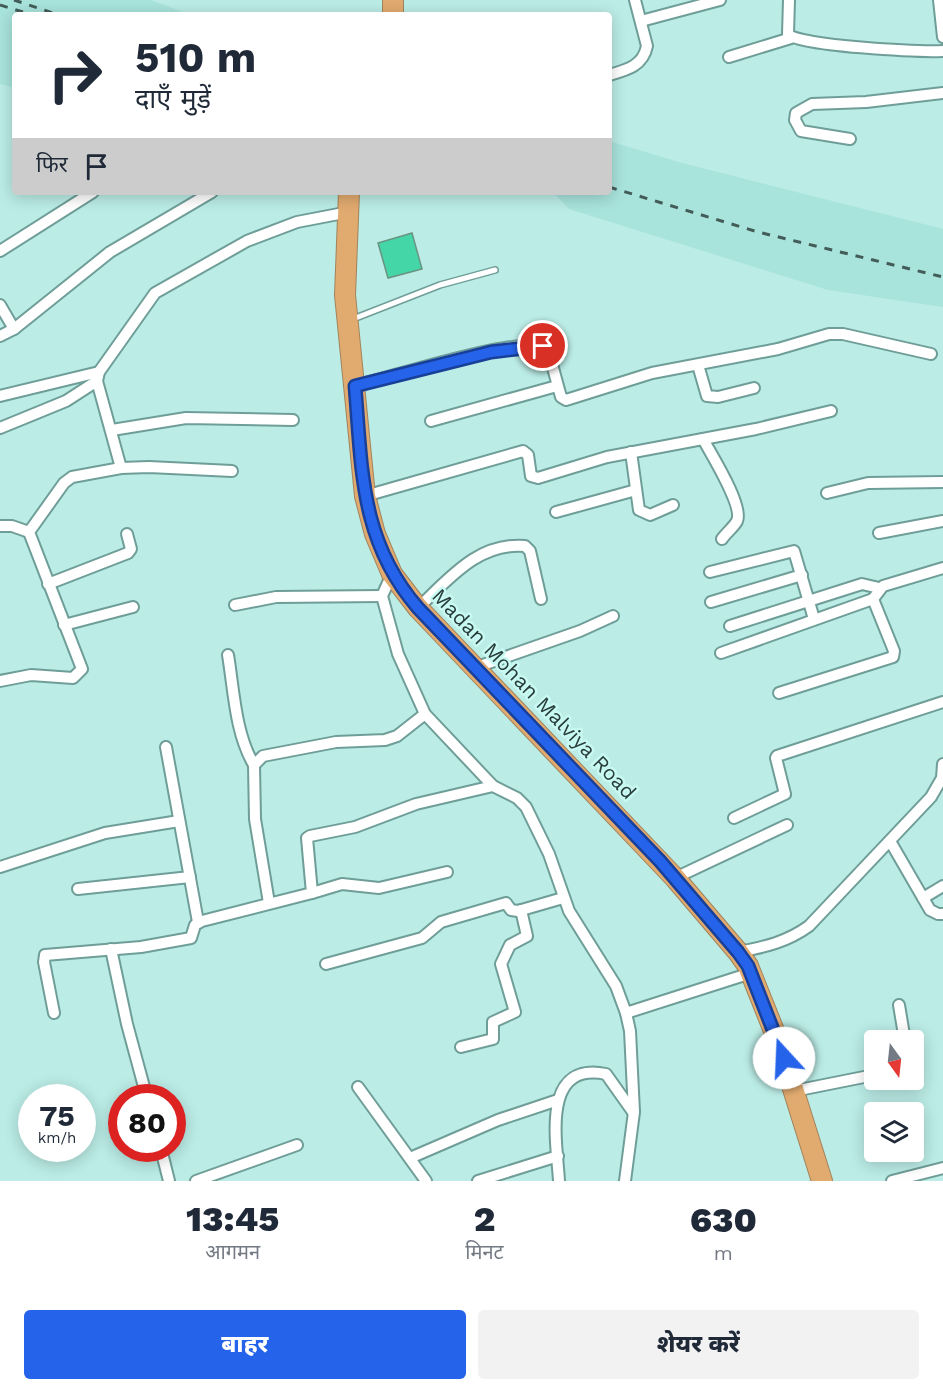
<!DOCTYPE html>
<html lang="hi">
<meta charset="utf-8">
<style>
:root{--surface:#fff;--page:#f2f2f3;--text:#1f2937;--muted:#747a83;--accent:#2563eb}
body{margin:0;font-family:"Work Sans","Noto Sans Devanagari",sans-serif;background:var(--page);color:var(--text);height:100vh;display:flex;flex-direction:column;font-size:22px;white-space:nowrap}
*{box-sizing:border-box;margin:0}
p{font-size:20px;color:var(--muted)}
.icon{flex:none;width:33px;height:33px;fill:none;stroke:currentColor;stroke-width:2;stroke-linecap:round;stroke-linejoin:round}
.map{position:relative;height:1181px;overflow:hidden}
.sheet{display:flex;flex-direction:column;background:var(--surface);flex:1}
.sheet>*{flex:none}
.banner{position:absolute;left:12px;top:12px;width:600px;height:183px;border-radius:6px;box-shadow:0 3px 15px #0003;background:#fff;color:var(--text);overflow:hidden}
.needle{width:39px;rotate:165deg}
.controls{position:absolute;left:864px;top:1030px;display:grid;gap:12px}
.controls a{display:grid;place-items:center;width:60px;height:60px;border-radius:6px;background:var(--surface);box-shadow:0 3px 15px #0003;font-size:30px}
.speed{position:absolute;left:18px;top:1084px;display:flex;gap:12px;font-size:30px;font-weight:700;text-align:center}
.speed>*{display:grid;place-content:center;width:78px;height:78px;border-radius:50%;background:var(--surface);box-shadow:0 3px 15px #0003;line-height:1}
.speed small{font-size:15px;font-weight:400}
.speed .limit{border:9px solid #d22;background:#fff;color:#111}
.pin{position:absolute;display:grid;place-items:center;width:51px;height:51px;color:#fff;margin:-26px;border:3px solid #fff;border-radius:50%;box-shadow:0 2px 6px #0007}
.me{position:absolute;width:66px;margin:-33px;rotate:340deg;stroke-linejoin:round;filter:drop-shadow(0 0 4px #0008)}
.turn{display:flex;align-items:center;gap:21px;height:126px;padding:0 24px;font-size:27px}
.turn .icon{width:78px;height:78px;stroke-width:2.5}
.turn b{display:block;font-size:42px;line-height:51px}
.then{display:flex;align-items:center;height:57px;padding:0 24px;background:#0003;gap:12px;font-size:22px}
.eta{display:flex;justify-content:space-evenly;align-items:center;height:102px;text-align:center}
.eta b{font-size:36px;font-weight:800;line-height:42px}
.cta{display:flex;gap:12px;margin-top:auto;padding:12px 24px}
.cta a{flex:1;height:69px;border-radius:6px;background:var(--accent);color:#fff;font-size:24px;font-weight:800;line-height:69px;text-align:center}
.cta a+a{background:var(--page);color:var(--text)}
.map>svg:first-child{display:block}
.built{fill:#a8e3dc}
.building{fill:#44d6a6;stroke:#6b9382;stroke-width:1.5}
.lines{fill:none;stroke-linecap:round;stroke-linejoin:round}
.lane-casing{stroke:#6f9e98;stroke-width:8}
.street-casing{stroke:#6f9e98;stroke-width:14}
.highway-casing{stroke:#a1845c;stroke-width:22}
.lane{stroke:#fff;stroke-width:5}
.street{stroke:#fff;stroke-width:10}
.highway{stroke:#e1aa6f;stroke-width:20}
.rail{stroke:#435c58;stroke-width:3;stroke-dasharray:8 8;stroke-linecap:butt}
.route-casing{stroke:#184099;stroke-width:15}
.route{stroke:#2563eb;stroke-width:10}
.labels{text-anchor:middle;stroke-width:5;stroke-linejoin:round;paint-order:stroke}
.street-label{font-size:21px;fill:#293d3a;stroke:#c8f9f3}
</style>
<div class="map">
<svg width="943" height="1181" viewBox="0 0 943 1181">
<rect width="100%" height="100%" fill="#bbece6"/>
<g class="built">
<path d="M0 0H151L191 15H15V88L0 84Z"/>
<path d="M609 141 682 163 943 229V307L828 290 569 209 553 192H609Z"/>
</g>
<path class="building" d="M412 233 422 269 388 278 378 243Z"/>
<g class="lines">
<defs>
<path id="lane" d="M353 319 440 285 495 270"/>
<g id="street">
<path d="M789 0 788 34C797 46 922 52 943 51"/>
<path d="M939 0 943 37"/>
<path d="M641 21 720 0"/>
<path d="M729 57 791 38"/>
<path d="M609 75C627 70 643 66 647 46L635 0"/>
<path d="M850 139 801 131 795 120 796 113 812 104 866 102 943 93"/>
<path d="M0 251 93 192"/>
<path d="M0 305 14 329"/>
<path d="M0 336 14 329 110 252 212 192"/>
<path d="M698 365 707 396 718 397 754 388"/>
<path d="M355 386C400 375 506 339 547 346L561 397 566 400 652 373 778 349 829 334H843L931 354"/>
<path d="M0 396 99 372"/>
<path d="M431 421 557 386"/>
<path d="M0 428 66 401 97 381"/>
<path d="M112 430 186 418 293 420"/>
<path d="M703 439C711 454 744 506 737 521 734 527 726 533 722 539"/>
<path d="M631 452 639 510 650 515 673 505"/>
<path d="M121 468 97 381 99 372 155 293 247 241 297 222 349 212"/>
<path d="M827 493 868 483 943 482"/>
<path d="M365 496 523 451 528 455 531 476 538 478 607 457 756 429 831 411"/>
<path d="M556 512 636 490"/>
<path d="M0 526H12L29 532"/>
<path d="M879 533 943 521"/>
<path d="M710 572 794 551 814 619"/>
<path d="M392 574 382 596 398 654 425 714 493 786 517 798 526 807 549 854 569 911 616 986 626 1013 630 1031 634 1112 625 1181"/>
<path d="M48 584 128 553 131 549 127 534"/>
<path d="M711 602 802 575"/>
<path d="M235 605 276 597 382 596"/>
<path d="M418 608C449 579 478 542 525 546L530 551 541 599"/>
<path d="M64 625 133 607"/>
<path d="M730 626 862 584 879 588"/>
<path d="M721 653 873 599 883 586 943 568"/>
<path d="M228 655C234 691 235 733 254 765"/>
<path d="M477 667 580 631 613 616"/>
<path d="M0 681 31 675 73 678 82 669 29 532 64 483 72 477 121 468 149 467 232 471"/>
<path d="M779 693 893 657 894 651 873 599"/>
<path d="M166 747 198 922"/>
<path d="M734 818 785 794 776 758 777 756 943 702"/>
<path d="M890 841 930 910 938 914H943"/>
<path d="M0 867 105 833 179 821"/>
<path d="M675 878 787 825"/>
<path d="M78 889 190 877"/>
<path d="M312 893 342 884 379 888 447 872"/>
<path d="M923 898 943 886"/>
<path d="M269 903 255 819 254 765 263 756 336 742 385 740 397 736 425 714"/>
<path d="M111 949 127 1024 147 1098"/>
<path d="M738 952C765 947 787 942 809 926L931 797 942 778 943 764"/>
<path d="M326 964 422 938 441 922 506 903 511 910 518 911 563 898"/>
<path d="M899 1005 905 1041"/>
<path d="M54 1013 44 962 45 955 141 947 191 938 195 925 202 921 312 893 307 838 310 836 355 827 416 804 493 786"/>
<path d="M626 1013 751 973"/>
<path d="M461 1047 493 1039V1022L515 1012 501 964 510 945 527 936 521 910"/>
<path d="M358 1087 426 1181"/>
<path d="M794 1091 874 1075"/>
<path d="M161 1149 169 1181"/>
<path d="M410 1158 498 1120 558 1100"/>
<path d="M196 1181 297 1145"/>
<path d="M478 1181 558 1156"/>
<path d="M559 1181C557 1143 540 1061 606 1074L633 1112"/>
<path d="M892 1181 943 1168"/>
</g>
<g id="highway">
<path d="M393 15V0"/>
<path d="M349 192 345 295 365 496 375 534 392 574 418 608 675 878 738 952 748 966 778 1041 822 1181"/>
</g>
</defs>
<use href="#lane" class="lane-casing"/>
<use href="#street" class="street-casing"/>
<use href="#highway" class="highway-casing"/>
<use href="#lane" class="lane"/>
<use href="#street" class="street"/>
<use href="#highway" class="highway"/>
<g class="rail">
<path d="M14 0 59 15"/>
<path d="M0 5 26 13"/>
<path d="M609 187 758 232 943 277"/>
</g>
</g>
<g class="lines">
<defs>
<path id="route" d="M543 346 491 352 355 386C362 470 360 541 418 608L660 861 738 952 748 966 784 1058"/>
</defs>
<use href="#route" class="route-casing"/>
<use href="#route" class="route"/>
</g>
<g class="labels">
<g class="street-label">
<text transform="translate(534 694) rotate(46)" y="7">Madan Mohan Malviya Road</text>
</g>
</g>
</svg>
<div class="controls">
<a><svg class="needle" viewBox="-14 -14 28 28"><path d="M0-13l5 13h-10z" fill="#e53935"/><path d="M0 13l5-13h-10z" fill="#747a83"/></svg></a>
<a><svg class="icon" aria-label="layers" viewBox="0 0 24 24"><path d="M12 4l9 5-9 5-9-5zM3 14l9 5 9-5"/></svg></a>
</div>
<div class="speed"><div>75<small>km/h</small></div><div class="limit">80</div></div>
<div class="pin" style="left:543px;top:346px;background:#d93025"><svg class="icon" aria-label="arrive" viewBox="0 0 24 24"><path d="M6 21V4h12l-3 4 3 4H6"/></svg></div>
<svg class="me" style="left:784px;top:1058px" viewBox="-20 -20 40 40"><circle r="19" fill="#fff"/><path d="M0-13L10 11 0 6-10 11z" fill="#2563eb"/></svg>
<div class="banner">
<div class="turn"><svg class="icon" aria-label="right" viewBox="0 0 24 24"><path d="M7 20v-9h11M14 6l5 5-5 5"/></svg><div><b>510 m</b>दाएँ मुड़ें</div></div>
<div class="then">फिर<svg class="icon" aria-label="arrive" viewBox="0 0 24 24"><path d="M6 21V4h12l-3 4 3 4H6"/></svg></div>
</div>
</div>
<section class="sheet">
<div class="eta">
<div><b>13:45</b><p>आगमन</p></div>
<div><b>2</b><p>मिनट</p></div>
<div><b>630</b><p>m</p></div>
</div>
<div class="cta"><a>बाहर</a><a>शेयर करें</a></div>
</section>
